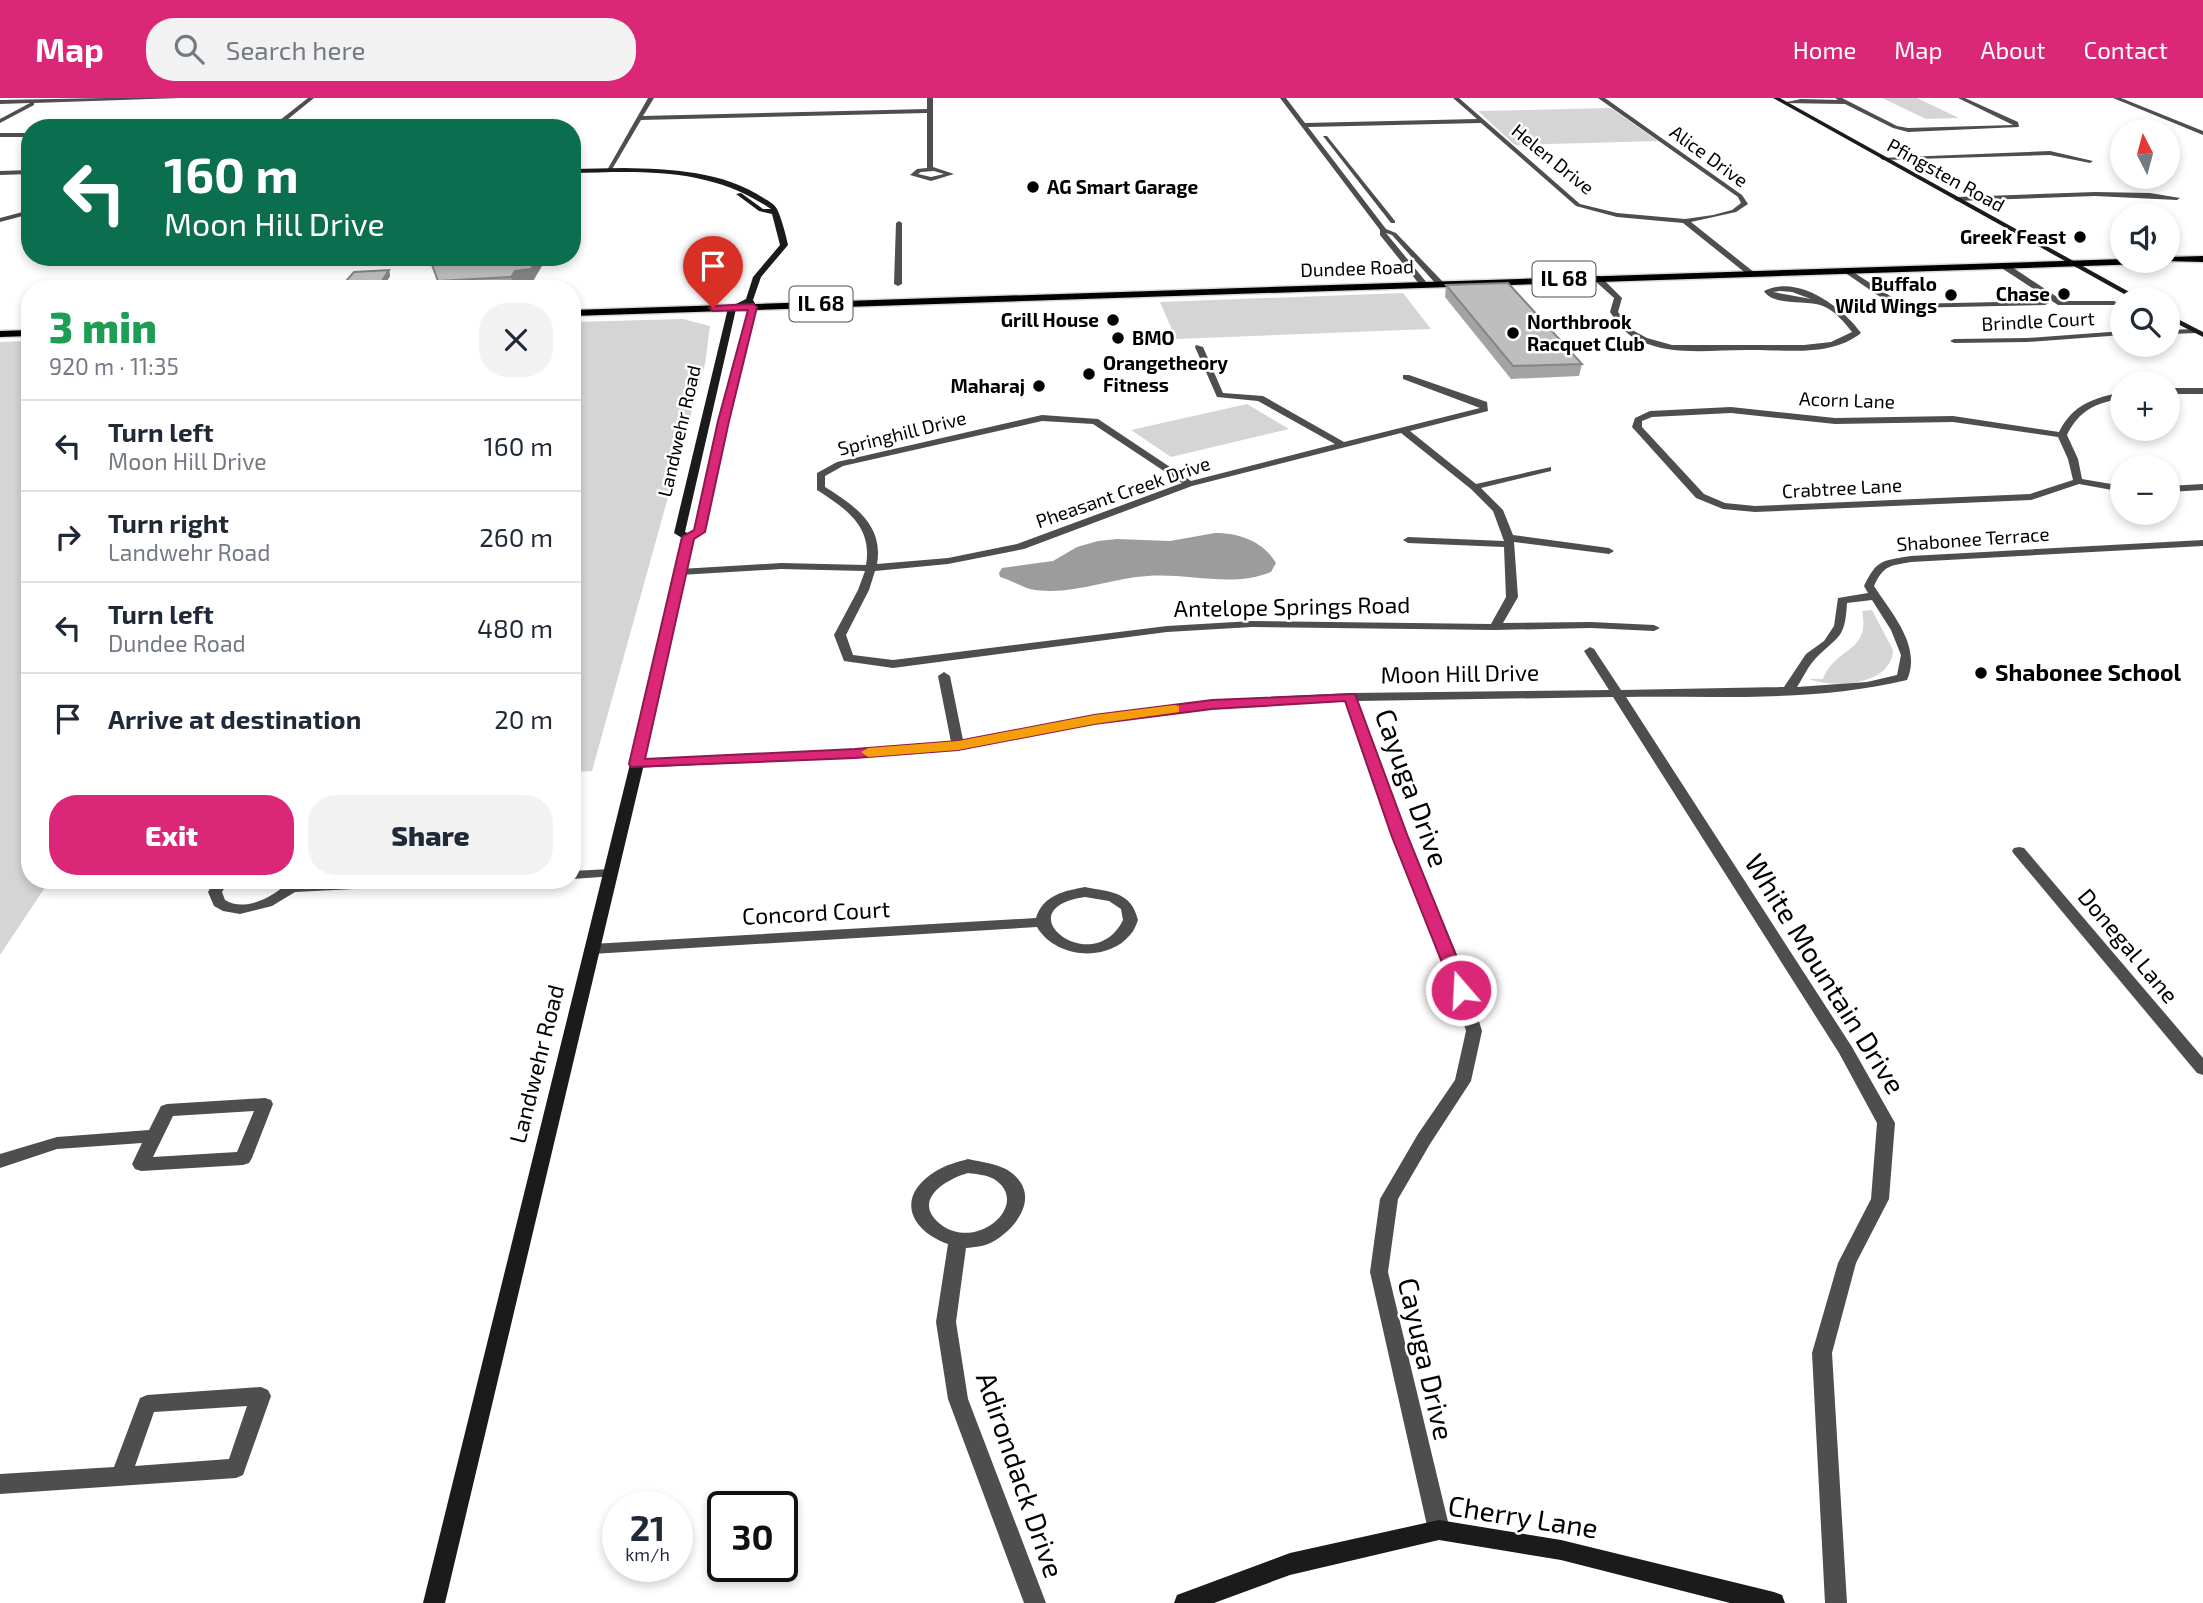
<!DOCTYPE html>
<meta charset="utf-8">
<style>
:root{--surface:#fff;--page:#f2f2f3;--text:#1f2937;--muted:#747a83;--line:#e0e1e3;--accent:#db2777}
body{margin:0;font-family:"Exo 2",sans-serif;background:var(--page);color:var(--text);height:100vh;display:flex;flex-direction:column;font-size:26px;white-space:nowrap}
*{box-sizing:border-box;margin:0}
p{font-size:23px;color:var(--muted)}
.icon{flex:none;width:38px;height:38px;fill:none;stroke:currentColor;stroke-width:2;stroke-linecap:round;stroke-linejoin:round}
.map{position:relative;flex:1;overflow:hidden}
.drawer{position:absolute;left:21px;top:182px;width:560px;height:609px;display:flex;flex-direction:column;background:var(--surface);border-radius:28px;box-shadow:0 4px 10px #0003}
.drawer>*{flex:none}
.guide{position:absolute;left:21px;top:21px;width:560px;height:147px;border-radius:28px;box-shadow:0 4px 10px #0003;background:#0b6e4f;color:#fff;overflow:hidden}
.needle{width:46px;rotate:354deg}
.controls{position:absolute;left:2110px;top:21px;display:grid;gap:14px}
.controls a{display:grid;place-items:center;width:70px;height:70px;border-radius:50%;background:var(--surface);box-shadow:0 4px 10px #0003;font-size:35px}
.speed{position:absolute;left:602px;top:1393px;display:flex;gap:14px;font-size:35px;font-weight:700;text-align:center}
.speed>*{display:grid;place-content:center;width:91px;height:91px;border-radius:50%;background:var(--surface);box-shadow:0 4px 10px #0003;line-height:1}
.speed small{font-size:18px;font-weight:400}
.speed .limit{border:4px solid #111;border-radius:10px;background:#fff;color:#111}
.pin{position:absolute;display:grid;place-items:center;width:60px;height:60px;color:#fff;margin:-72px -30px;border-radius:50% 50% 50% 0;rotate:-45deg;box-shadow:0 0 7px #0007}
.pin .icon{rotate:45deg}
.me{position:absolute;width:77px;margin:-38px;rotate:341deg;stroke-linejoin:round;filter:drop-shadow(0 0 5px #0008)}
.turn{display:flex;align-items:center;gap:24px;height:147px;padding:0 28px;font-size:32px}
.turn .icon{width:91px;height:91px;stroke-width:2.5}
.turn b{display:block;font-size:49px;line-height:60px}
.round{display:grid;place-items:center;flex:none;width:74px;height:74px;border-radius:28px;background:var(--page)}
.overview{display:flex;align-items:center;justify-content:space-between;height:119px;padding:0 28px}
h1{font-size:42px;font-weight:800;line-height:52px;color:#1e9e55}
.action{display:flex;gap:14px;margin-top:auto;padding:14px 28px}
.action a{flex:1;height:80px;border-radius:28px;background:var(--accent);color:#fff;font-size:28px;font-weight:800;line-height:80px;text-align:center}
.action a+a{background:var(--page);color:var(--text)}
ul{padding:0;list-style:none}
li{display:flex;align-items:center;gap:21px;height:91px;padding:0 28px;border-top:2px solid var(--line)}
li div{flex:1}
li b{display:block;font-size:26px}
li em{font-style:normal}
header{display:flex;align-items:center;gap:42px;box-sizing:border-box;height:98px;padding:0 35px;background:var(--accent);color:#fff}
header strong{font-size:33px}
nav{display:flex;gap:38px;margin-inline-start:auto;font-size:24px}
.search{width:490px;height:63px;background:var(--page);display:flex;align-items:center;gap:18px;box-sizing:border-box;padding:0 24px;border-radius:28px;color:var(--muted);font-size:26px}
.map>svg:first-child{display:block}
.green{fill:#d5d5d5}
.water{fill:#9c9c9c}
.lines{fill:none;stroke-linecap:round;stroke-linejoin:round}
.primary-casing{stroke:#dbdbdb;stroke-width:3}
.street{fill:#4e4e4e;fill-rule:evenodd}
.secondary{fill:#1b1b1b;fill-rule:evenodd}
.primary{fill:#000;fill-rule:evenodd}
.wall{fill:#a3a3a3}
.shaded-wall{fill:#858585}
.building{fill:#bebebe;stroke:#858585;stroke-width:2}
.route{fill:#db2777;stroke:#8e194d;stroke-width:2}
.slow{fill:#f59e0b}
.poi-dot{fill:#000;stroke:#fff;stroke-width:2.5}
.labels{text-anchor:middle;stroke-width:5;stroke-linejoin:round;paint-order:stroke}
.far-street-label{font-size:19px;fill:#000;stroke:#fff}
.far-poi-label{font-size:19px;font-weight:bold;fill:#000;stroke:#fff;text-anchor:end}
.shield{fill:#fff;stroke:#4c4c4c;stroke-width:2}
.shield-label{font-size:21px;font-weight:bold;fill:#000}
.street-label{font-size:23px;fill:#000;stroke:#fff}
.poi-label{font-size:23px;font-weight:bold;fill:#000;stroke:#fff;text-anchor:start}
.near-street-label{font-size:28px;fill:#000;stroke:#fff}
</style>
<header>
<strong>Map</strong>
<div class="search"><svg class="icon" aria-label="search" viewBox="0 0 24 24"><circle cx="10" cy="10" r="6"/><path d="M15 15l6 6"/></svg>Search here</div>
<nav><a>Home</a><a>Map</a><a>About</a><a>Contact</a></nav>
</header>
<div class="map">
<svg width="2203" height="1505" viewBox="0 0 2203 1505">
<rect width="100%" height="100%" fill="#fff"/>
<g class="green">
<path d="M1882 0H1917L1959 20 1926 21Z"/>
<path d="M1611 10 1658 43 1515 47 1478 13Z"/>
<path d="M1403 195 1431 231 1176 241 1160 204Z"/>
<path d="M683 221 710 228 705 266 592 673 572 674V224Z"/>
<path d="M30 243V782H50L0 857V244Z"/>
<path d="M1247 306 1289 331 1171 359 1131 332Z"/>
<path d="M1872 512 1893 552C1892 587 1835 591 1809 581H1823C1835 549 1871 555 1862 513Z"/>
</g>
<path class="water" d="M1215 435C1239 435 1263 443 1276 465L1271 474C1232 490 1189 475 1148 478 1110 480 1069 499 1030 491 1022 489 1011 482 1000 479L999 475 1002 470 1053 463 1077 449 1098 443 1117 441 1170 443Z"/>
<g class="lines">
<defs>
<g id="primary">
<path d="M2203 158V164L2164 163H2168V159Z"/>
<path d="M2123 161 2149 163 2144 166 572 218V212Z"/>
<path d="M30 232V238L0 239V233Z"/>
</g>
</defs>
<use href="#primary" class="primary-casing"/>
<g class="street">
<path d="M105 0H180L34 5V7L0 25V21L30 5 0 6V2Z"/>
<path d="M308 0H314L277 30H270Z"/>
<path d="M648 0H654L643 18 927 11V0H933V69L954 76 931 83 910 77 917 71 927 70V15L641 22 611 73 606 74ZM934 73 944 76 931 79 918 76 921 74Z"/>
<path d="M1280 0H1286L1305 25 1477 21 1453 0H1459L1580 106 1617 115 1685 121 1713 117 1732 112 1741 105 1738 99 1598 0H1605L1742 97 1748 106 1736 114 1691 124 1755 175 1748 177 1683 125 1617 119 1576 108 1481 25 1308 29 1386 131 1396 135 1443 184 1436 186 1392 137 1386 135 1427 185 1420 187 1380 137V132Z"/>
<path d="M1835 0H1842L1897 28 1908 30 2013 27 1958 0H1965L2018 24 2019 29 1908 34 1893 30 1845 6 1782 5 1801 1 1838 2Z"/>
<path d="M2113 0H2121L2203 33V37Z"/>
<rect x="0" y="35" width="30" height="4"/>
<path d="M1323 38H1327L1395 123V125H1391Z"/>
<path d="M2050 53 2093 63 2090 65 2050 57 1883 62 1880 60Z"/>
<path d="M30 72V76L0 77V73Z"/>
<path d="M2095 94 2150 95 2180 100 2177 102 2095 98 1957 103 1954 101 1957 99Z"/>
<path d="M30 112V116L0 124V120Z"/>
<path d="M899 123 902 125V186L898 188 894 186 896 125Z"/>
<path d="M2000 165H2006L2063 203H2114L2118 205 2114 207H2058L2000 169Z"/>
<path d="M1847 170 1898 203 1907 206 2045 203 2049 205 2045 207 1907 210 1892 207 1844 174 1843 172Z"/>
<path d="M1594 178H1600L1622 200 1618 214 1634 233 1647 240 1672 247H1804L1831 244 1852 234C1845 225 1834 212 1823 208 1806 201 1774 209 1764 193 1798 176 1842 209 1861 235 1830 260 1783 251 1746 252 1711 252 1673 258 1640 243 1626 237 1619 227 1610 214L1614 200 1594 182ZM1780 193 1792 194 1811 201 1773 194Z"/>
<path d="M2195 231 2199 233 2198 235 2168 236V232Z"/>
<path d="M2123 233V237L2027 244 1954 245 1950 243 1954 241 2027 240Z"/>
<path d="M1196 247 1203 249 1223 295 1263 298 1344 344 1480 310 1403 281V277H1409L1487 304 1488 313 1410 333 1476 386 1551 369V373L1481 390 1503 412 1513 437 1609 450 1614 453 1609 456 1514 444 1518 499 1503 525 1591 524 1654 527 1660 530 1654 533 1591 530 1495 532 1252 529 1167 534 893 570 844 563 834 537 858 492 865 473 781 471 680 477 675 474 680 471 781 465 866 467C873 428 845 410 817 392V375L837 364 1042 317 1098 321 1191 383 1335 346 1258 303 1217 299 1195 249ZM1042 323 1093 326 1182 385 1017 446 948 460 877 466C884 427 854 407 825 389V378L843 368ZM1401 335 1471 391 1493 413 1504 443 1408 439 1403 442 1408 445 1504 449 1506 499 1491 526 1252 523 1167 528 893 562 853 557 846 537 869 492 875 473 948 466 1024 451 1192 388Z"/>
<rect x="2168" y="290" width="35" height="6"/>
<path d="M2123 294V300C2096 305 2079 312 2067 337L2078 361 2082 381 2123 388V394L2079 386 2031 402 1755 414 1723 411 1696 400 1632 329 1635 320 1650 313 1731 309 1835 320 1953 318 2059 334C2073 306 2094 300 2123 294ZM1731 315 1835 326 1953 324 2058 339 2068 361 2073 382 2030 396 1755 408 1725 405 1704 396 1642 329V323L1652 319Z"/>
<path d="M2203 386V392L2168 394V388Z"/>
<path d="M2203 442V448L1911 464C1889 468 1884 467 1874 488 1892 516 1922 548 1907 582 1816 604 1719 598 1626 599L1852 949 1895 1025 1889 1101 1856 1165 1832 1255 1847 1505H1825L1812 1255 1838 1165 1871 1101 1877 1025 1839 955 1613 599 1357 603 1407 739 1463 871 1482 933 1471 983 1430 1046 1398 1101 1388 1174 1450 1432 1447 1439 1439 1442 1431 1439 1428 1432 1370 1174 1380 1101 1418 1036 1455 982 1466 933 1447 871 1393 739 1345 603 1212 610 1094 625 958 651 855 659 637 670 630 666 637 662 855 651 951 644 938 578 944 574 950 578 963 642 1094 617 1212 602 1350 595 1609 592 1584 553 1590 549 1594 551 1621 592 1784 589 1806 556 1824 543 1834 528 1838 500 1868 495 1864 488C1877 461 1882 463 1911 458ZM1872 502 1891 532 1901 557 1897 577 1867 584 1797 589C1803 580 1808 568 1816 560 1839 537 1845 541 1847 505Z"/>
<path d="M2019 749 2024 750 2203 960V977L2197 975 2014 756 2012 753 2014 750Z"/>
<path d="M610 771 615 772 617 775 615 778 572 781V773Z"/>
<path d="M215 782H229L222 794 225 802C245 815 276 798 290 782H304L303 785 359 782H460L453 786 295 794 272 808 240 816 223 813 214 808 208 794Z"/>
<path d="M1085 789C1110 794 1131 793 1138 822 1136 827 1134 833 1130 837 1107 865 1055 860 1037 829L592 856 584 851 592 846 1036 820C1043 797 1064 793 1085 789ZM1085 799 1109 803 1121 811 1123 822C1093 883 1002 811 1085 799Z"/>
<path d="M265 1000 271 1002 273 1006 252 1060 249 1065 243 1067 141 1073 135 1071 132 1066 142 1045 57 1051 0 1070V1056L57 1039 149 1032 161 1008 167 1006ZM254 1013 237 1054 153 1059 173 1018Z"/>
<path d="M968 1061C986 1065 1006 1066 1018 1081 1039 1106 1009 1137 988 1146 981 1149 973 1149 966 1150L956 1224 968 1301 1046 1505H1024L948 1301 936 1224 948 1146C909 1132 895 1098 936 1073 946 1067 957 1064 968 1061ZM968 1075C976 1076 987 1077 994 1081 1033 1106 975 1156 939 1125 912 1102 946 1081 968 1075Z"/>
<path d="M261 1289 268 1292 271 1298 243 1377 236 1380 0 1396V1376L114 1369 140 1300 147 1297ZM247 1308 229 1361 135 1368 154 1314Z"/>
</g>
<g class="secondary">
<path d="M1773 0H1780L2142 201H2133Z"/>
<path d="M624 70C671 71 724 73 765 101 769 103 775 107 777 111 781 119 786 137 788 147L761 179 753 202 757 209 728 323 704 434 693 441 644 666 445 1505H423L630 666 682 440 674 435 728 210 746 201 753 179 780 147 772 116 759 113 736 96 741 95 763 111H771C710 69 643 73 572 75V71ZM747 206 749 209 718 323 694 432 688 435 685 434 736 211Z"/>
<path d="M2168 216 2203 234V239L2168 221Z"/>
<path d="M1439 1422 1561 1442 1774 1494 1782 1497 1785 1505H1730L1561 1462 1439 1442 1290 1477 1214 1505H1174L1177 1497 1290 1455Z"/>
</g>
<use href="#primary" class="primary"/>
</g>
<g class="wall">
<path d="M431 164 473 167 543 166 533 183 517 185 514 191H440Z"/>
<path d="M389 172 390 178 382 191H340Z"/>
<path d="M1446 187 1582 266 1579 278 1511 281 1445 199Z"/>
</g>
<g class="shaded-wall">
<path d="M538 159H541L543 166 533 183 517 185 514 191 511 179 515 173Z"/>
<path d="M389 172 390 178 382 191H379L378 189Z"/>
</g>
<g class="building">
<path d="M478 159H538L531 171 515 173 511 179 438 183 431 164 460 161 473 167Z"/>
<path d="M389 172 378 189 340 190 354 174Z"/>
<path d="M1508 185 1582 266 1513 268 1446 187Z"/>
</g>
<path class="route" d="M753 206 757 209 729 323 705 434 694 441 645 661 855 651 958 643 1094 617 1212 602 1355 596 1408 739 1470 892 1468 896 1461 898 1453 892 1392 739 1345 603 1212 611 1094 626 958 652 855 660 631 669 629 666 682 439 694 432 718 323 748 212 713 213 709 210 713 208Z"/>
<path class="slow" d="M1174 607 1179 608V614L1094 626 958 652 868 659 861 654 868 650 958 643 1094 617Z"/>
<g class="poi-dot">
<circle cx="1033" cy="89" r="7"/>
<circle cx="2080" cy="139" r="7"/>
<circle cx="2064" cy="196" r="7"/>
<circle cx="1951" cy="197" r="7"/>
<circle cx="1113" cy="222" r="7"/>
<circle cx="1513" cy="235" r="7"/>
<circle cx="1118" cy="240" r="7"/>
<circle cx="1089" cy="276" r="7"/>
<circle cx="1039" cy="288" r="7"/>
<circle cx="1981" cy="575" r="7"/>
</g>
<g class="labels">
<g class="far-street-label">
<text transform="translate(1709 58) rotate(36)" y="7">Alice Drive</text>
<text transform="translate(1553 61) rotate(39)" y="7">Helen Drive</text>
<text transform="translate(1946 77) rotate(29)" y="7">Pfingsten Road</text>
<text transform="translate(1357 170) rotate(-2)" y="7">Dundee Road</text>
<text transform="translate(2038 223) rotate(-3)" y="7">Brindle Court</text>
<text transform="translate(1847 302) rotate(2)" y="7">Acorn Lane</text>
<text transform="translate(679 333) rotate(-77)" y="7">Landwehr Road</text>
<text transform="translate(902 335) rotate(-14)" y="7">Springhill Drive</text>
<text transform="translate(1842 390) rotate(-3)" y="7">Crabtree Lane</text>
<text transform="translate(1123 394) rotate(-19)" y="7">Pheasant Creek Drive</text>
<text transform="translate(1973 441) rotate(-4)" y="7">Shabonee Terrace</text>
</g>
<g class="far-poi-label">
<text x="1047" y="96" text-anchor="start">AG Smart Garage</text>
<text x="2066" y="146">Greek Feast</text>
<text x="1937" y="193">Buffalo<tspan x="1937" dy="22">Wild Wings</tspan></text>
<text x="2050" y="203">Chase</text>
<text x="1099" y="229">Grill House</text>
<text x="1527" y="231" text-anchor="start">Northbrook<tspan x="1527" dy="22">Racquet Club</tspan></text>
<text x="1132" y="247" text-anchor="start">BMO</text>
<text x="1103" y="272" text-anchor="start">Orangetheory<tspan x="1103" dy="22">Fitness</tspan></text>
<text x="1025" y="295">Maharaj</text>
</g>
<g class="shield">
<rect x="1532.5" y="163.5" width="63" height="35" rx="5"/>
<rect x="789.5" y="188.5" width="63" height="35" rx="5"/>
</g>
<g class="shield-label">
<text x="1564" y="188">IL 68</text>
<text x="821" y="213">IL 68</text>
</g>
<g class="street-label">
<text transform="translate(1292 509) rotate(-1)" y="8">Antelope Springs Road</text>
<text transform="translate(1460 576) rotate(-1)" y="8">Moon Hill Drive</text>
<text transform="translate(816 815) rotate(-3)" y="8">Concord Court</text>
<text transform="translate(2128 848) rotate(50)" y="8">Donegal Lane</text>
<text transform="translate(537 966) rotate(-76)" y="8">Landwehr Road</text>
</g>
<g class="poi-label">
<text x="1995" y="583">Shabonee School</text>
</g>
<g class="near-street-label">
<text transform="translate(1412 690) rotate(70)" y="10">Cayuga Drive</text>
<text transform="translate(1825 876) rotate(58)" y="10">White Mountain Drive</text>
<text transform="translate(1426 1261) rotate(77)" y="10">Cayuga Drive</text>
<text transform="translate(1020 1377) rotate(71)" y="10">Adirondack Drive</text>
<text transform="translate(1523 1419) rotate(9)" y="10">Cherry Lane</text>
</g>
</g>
</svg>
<div class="controls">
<a><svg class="needle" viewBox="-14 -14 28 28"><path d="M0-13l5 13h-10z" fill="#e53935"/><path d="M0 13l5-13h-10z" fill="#747a83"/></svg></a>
<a><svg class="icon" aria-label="sound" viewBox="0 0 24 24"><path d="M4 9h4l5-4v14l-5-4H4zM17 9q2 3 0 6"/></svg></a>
<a><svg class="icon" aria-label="search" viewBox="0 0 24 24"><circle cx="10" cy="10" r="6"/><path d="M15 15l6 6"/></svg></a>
<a>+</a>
<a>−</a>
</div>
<div class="speed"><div>21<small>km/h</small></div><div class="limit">30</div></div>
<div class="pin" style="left:713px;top:210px;background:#d93025"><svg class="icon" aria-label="arrive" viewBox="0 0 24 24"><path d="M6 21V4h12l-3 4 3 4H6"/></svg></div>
<svg class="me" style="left:1461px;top:892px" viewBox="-20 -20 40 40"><circle r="17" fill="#db2777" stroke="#fff" stroke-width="3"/><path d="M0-11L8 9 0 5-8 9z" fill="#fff"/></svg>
<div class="guide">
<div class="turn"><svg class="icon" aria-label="left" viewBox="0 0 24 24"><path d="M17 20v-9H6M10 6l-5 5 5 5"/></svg><div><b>160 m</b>Moon Hill Drive</div></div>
</div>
<section class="drawer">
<div class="overview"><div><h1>3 min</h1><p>920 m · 11:35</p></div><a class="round"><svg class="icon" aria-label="close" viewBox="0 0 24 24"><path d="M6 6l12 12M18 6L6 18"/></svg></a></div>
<ul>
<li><svg class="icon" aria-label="left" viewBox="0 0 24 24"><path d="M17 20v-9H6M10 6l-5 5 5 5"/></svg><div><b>Turn left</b><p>Moon Hill Drive</p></div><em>160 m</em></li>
<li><svg class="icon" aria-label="right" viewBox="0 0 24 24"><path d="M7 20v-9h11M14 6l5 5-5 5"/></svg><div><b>Turn right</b><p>Landwehr Road</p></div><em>260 m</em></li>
<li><svg class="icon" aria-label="left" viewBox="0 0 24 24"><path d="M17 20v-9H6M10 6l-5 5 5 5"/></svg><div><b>Turn left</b><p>Dundee Road</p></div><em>480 m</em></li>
<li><svg class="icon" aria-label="arrive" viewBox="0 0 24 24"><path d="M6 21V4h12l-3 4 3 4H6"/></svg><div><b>Arrive at destination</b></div><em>20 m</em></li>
</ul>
<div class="action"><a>Exit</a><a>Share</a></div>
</section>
</div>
